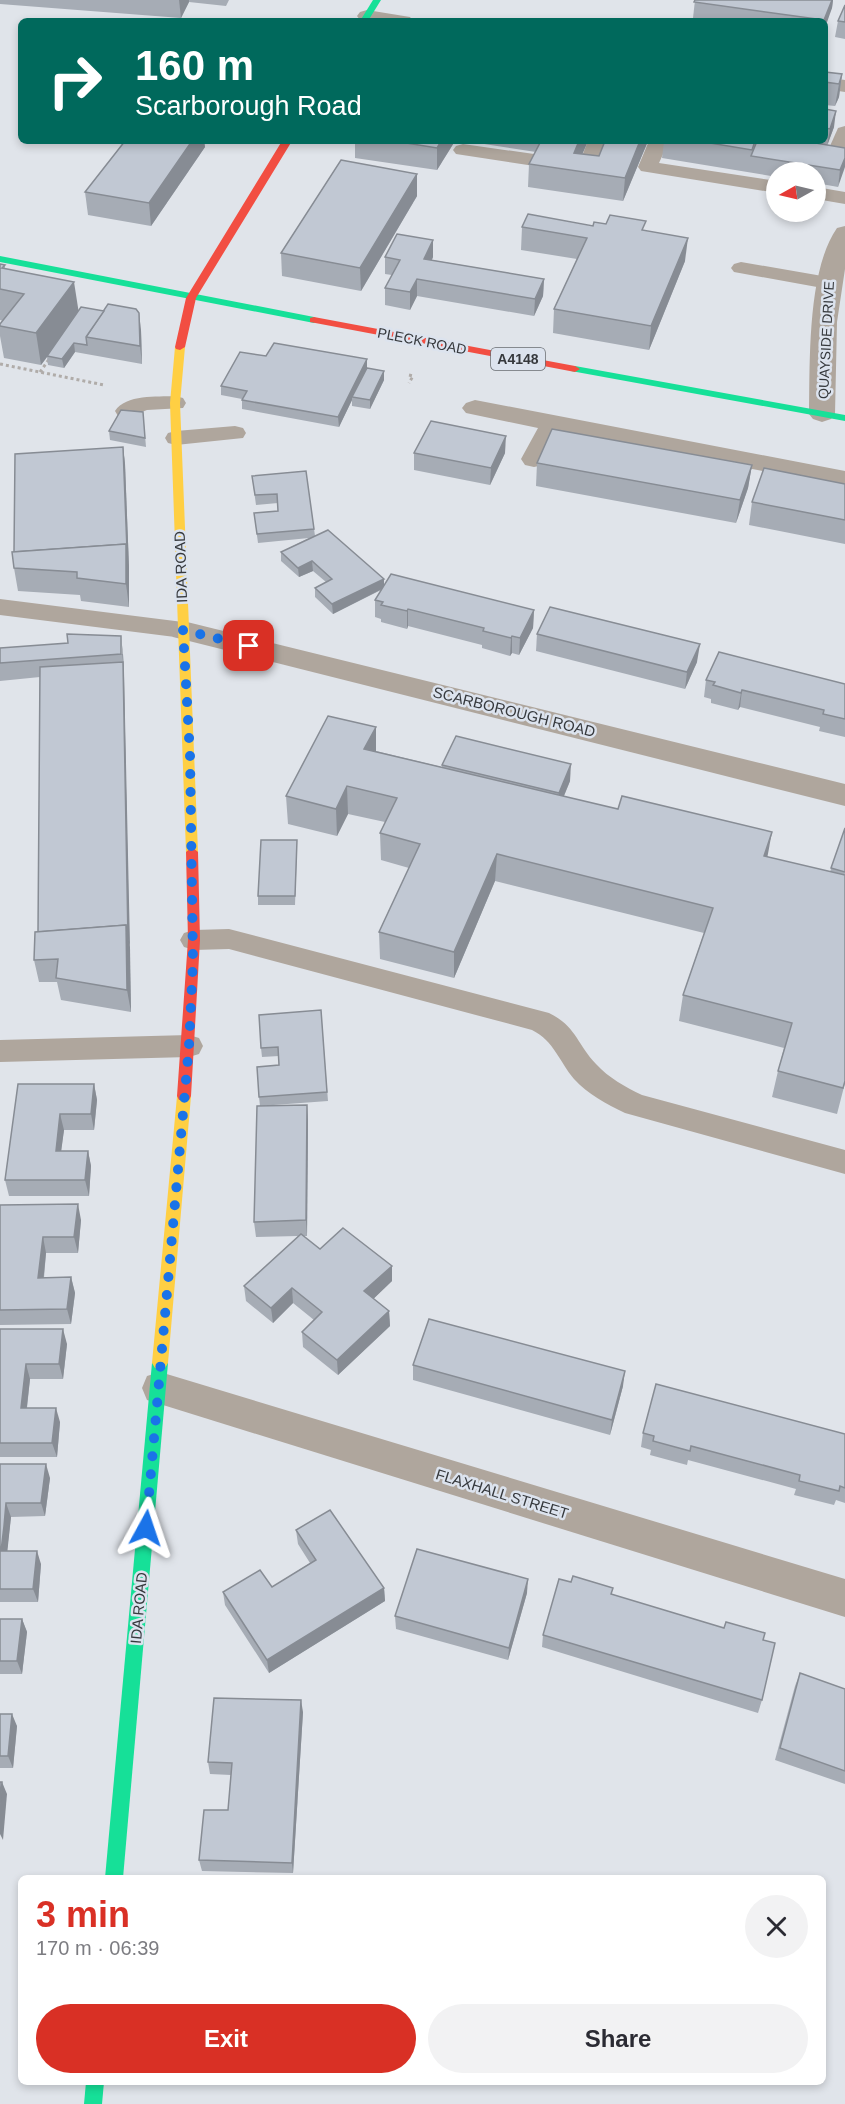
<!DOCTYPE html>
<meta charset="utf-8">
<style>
:root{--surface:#fff;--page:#f2f2f3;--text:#2b2b33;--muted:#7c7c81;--accent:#d93025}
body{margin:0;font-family:Helvetica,sans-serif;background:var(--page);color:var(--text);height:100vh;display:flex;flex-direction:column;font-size:22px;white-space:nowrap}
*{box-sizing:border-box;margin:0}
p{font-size:20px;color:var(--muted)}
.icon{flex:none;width:33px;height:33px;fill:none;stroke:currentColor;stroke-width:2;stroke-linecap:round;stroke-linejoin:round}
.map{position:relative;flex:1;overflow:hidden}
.sheet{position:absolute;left:18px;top:1875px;width:808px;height:210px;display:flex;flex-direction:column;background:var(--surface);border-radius:9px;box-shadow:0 3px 9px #0003}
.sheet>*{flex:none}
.hud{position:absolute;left:18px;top:18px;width:810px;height:126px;border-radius:9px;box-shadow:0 3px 9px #0003;background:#00695c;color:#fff;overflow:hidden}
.needle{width:39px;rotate:262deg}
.buttons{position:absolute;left:766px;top:162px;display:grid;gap:12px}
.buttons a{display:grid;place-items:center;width:60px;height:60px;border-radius:50%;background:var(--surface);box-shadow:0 3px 9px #0003;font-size:30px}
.pin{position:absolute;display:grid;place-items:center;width:51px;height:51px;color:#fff;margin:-26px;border-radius:12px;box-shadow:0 3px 9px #0006}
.me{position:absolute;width:66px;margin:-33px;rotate:5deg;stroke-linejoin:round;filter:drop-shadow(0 0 4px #0008)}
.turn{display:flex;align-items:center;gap:21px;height:126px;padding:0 18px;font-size:27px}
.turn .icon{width:78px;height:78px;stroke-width:2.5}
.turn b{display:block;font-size:42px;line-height:51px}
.round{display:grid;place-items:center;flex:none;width:63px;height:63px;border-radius:32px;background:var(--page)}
.summary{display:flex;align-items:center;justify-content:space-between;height:102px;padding:0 18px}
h1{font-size:36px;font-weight:600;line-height:45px;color:var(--accent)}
.action{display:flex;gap:12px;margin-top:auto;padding:12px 18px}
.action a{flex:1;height:69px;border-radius:36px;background:var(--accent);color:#fff;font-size:24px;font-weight:600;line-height:69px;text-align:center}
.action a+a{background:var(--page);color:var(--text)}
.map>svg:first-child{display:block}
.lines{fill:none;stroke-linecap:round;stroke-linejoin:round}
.path{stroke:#b0aca9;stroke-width:3;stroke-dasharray:3 3;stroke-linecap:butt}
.lane{fill:#afa69d;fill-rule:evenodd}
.street{fill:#afa69d;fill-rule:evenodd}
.fast{fill:#16e098;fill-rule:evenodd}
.slow{fill:#ffcf43;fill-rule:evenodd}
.jam{fill:#f24e42;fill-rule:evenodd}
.wall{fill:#a6acb5}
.shaded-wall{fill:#878c94}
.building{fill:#c1c8d3;stroke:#878c94;stroke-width:1.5}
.route{stroke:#1a73e8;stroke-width:10;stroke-dasharray:0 18}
.labels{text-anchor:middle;stroke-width:5;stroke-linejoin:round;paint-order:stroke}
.far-street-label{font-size:14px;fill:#36393d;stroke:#dce3ee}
.shield{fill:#dce3ee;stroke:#686c72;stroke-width:1.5}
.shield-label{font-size:14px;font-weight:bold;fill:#36393d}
.street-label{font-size:15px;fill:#36393d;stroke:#dce3ee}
</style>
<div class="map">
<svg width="845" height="2104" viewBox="0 0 845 2104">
<rect width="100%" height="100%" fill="#e0e4ea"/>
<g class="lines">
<g class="path">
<path d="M0 364 104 385"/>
<path d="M40 372 50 358"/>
<path d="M409 375 413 376 409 383"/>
</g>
<g class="lane">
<path d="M845 126V156L836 161 829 159 826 155 838 128Z"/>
<path d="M588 141H608L594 172 587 174 571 170 568 166 571 162 580 161Z"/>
<path d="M649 141H669L659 163 777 181V193L641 171 638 167Z"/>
<path d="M463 144 541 155 548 157 551 161 548 165 541 167 456 154 453 150 456 146Z"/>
<path d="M816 187 845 192V204L816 199Z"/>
<path d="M741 262 828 277 835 279 838 283 835 287 828 289 734 272 731 268 734 264Z"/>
<path d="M175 396 183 398 186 403 183 408 147 410 126 418 118 416 115 411C126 394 157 397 175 396Z"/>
<path d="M235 426 243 428 246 433 243 438 176 445 168 443 165 438 168 433 176 431Z"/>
<path d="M0 599 183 622 192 624 195 630 192 636 183 638 0 615Z"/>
<path d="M229 929 549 1013C576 1026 577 1044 596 1064 609 1078 625 1087 642 1095L845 1150V1174L625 1113C606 1104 588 1094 574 1079 559 1061 554 1041 532 1030L229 949 194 950 184 947 180 940 184 933 194 930Z"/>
<path d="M189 1035 199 1038 203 1046 199 1054 189 1057 0 1062V1040Z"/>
</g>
<g class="street">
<path d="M367 10 410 17 413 21 360 20 357 16 360 12Z"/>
<path d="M825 77 845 80V92L825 89Z"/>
<path d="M845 226V269L837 322 835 414 831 419 822 422 813 419 809 414C810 362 807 271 837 228Z"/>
<path d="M475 400 845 471V487L561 432 543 465 534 467 525 465 521 459 538 428 466 413 462 408 466 403Z"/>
<path d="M183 621 845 784V806L173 637 169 630 173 623Z"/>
<path d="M160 1372 845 1579V1617L147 1400 142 1388 147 1376Z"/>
</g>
<g class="fast">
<path d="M373 0H381L368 21H360Z"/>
<path d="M0 256 314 317 319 320 314 323 0 262Z"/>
<path d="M575 366 845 415V421L571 371 570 369Z"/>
<path d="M160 1356 165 1358 168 1363 123 1878H105L152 1363 155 1358Z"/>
<path d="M86 2082H104L102 2104H84Z"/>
</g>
<g class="slow">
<path d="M180 344 185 347 180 403 198 852 192 857 186 852 170 403 175 347Z"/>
<path d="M184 1091 189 1092 191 1096 168 1363 165 1368 160 1370 155 1368 152 1363 177 1096 179 1092Z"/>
</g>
<g class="jam">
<path d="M282 141H292L196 298 185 347 180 350 176 349 175 347 186 298Z"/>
<path d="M314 317 575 366 580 369 575 372 310 322V318Z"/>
<path d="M192 847 198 852 200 940 191 1096 189 1100H179L177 1096 188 940 186 852Z"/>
</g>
</g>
<g class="wall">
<path d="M0 0H229L226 6 189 2 181 18 0 4Z"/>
<path d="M695 0H833L832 8 825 21H714L693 18Z"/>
<path d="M845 5V39L835 37 838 21Z"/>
<path d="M825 72 842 74 839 97 835 106 825 105Z"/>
<path d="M825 109 834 127 827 145 845 148 838 187 816 183V172H777V177L662 158 664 141H825Z"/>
<path d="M125 141H204L205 147 151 226 88 215 85 192Z"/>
<path d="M355 141H455L437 170 355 158Z"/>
<path d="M465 141H588L582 154 599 156 648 141 623 201 528 187 529 164 536 152Z"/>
<path d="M417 174V196L361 291 282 276 281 253Z"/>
<path d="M593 226 645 230 685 261 649 350 553 333 554 309 577 259 521 250 522 227Z"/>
<path d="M385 257H433L432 260 544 279 543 296 534 316 417 296 410 310 385 305V288L392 275 385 274Z"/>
<path d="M0 264 5 265V269L78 311 141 330 142 364 75 352 64 368 48 365 47 357 41 365 4 358 0 336V324L3 321 0 320Z"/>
<path d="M266 356 367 359V368L384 371V380L370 409 352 406V400L339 427 242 409V399L221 395V386Z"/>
<path d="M143 412 146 447 110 440 109 431Z"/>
<path d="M123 447 125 464 129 567V607L81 601 80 595 18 591 14 568V552Z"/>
<path d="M414 453H505L490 485 414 470Z"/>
<path d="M537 463 752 465 748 488 736 523 536 486Z"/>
<path d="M306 471 315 536 384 585 534 610 533 628 519 655 512 653 510 656 482 648V645L408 626 407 629 381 622V619L375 617V600L381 590 333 614 315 597V588L326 582 313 571 299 577 281 561V552L309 538 258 543 254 513 278 511V503L256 505 252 476Z"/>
<path d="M845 484V544L749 525 752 502Z"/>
<path d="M537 634 697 662 685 689 536 651Z"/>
<path d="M0 648 123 654 131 1012 61 1000 57 982H39L34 960 38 932 40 677 0 681Z"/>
<path d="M706 680 845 684V737L819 731 820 727 740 707 738 710 711 703V699L704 697Z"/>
<path d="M376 727V751L442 767V765L570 781 564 796 768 857 830 872 845 828V1083L837 1114 772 1097 778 1071 784 1048 679 1021 683 995 704 933 495 881 454 978 380 959 379 932 409 868 381 860 380 833 385 822 348 814 337 836 288 824 286 796Z"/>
<path d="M297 840V849L295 905H258V896Z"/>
<path d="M321 1010 328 1101 260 1106 259 1097 279 1065V1056L262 1057 261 1048Z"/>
<path d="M18 1084H94L97 1100 94 1130H64L61 1151H88L91 1166 89 1196H9L5 1180Z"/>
<path d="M307 1105 308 1121 307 1236H303L320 1249 392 1281 373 1299 389 1311 390 1326 338 1375 303 1347 302 1332 314 1320 293 1303 273 1323 246 1301 244 1286 298 1236 256 1237 254 1222Z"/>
<path d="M0 1205 81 1220 78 1253H46L44 1278 71 1277 75 1293 71 1324 0 1325Z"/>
<path d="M0 1329 67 1344 63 1379H30L27 1408 60 1422 57 1457H0Z"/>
<path d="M413 1365 623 1386 610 1435 413 1380Z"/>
<path d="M643 1433 845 1434V1503L836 1500 834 1505 794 1495 796 1489 688 1460 687 1465 650 1455 651 1450 641 1447Z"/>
<path d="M0 1464 50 1478 45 1516 11 1517 7 1551 41 1564 38 1602H0Z"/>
<path d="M296 1530 384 1588 385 1601 269 1673 225 1605 223 1592 272 1587 310 1563 298 1544Z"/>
<path d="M571 1582 763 1640 762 1700 758 1713 542 1647 543 1635Z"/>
<path d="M527 1593 508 1660 396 1629 395 1616Z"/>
<path d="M0 1619H22L27 1632 22 1674H0Z"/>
<path d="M800 1673 845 1689V1784L775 1760 795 1686Z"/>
<path d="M303 1712 293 1873 202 1871 199 1860 228 1810 231 1775 210 1774 208 1762Z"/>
<path d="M0 1714 17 1726 13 1768H0Z"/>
</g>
<g class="shaded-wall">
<path d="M179 0H189V2L181 18Z"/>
<path d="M832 0H833L832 8 825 28 824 20Z"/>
<path d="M842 74 839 97 835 106 839 84Z"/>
<path d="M836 111 834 127 827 146 830 129Z"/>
<path d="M192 141H204L205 147 151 226 149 203Z"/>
<path d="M441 141H455L437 170V148Z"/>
<path d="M579 141H588L575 171 574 153Z"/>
<path d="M640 141H648L623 201 625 178Z"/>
<path d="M845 158V167L838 187 840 170Z"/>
<path d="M417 174V196L361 291 360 268Z"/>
<path d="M688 238 685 261 649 350 651 326Z"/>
<path d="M433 240V257L424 276V259Z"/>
<path d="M417 279V296L410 310V292Z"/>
<path d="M544 279 543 296 534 316 535 299Z"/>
<path d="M74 282 79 314 41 365 36 333Z"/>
<path d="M139 313 141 330 142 364 140 346Z"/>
<path d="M74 343 75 352 64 368 62 359Z"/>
<path d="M367 359V368L352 397V400L339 427 338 417Z"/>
<path d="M384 371V380L370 409V400Z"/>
<path d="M506 436 505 453 490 485 491 468Z"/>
<path d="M123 447 125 464 129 567V607L126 584Z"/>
<path d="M752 465 748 488 736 523 740 500Z"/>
<path d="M312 561 313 571 299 577 298 568Z"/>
<path d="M384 579V588L333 614 332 604Z"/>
<path d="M408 609V626L407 629V611Z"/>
<path d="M534 610 533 628 519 655 520 638Z"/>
<path d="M121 636 123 654 124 671 130 947 128 939 123 662Z"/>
<path d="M512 636V653L510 656 511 638Z"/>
<path d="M700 644 697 662 685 689 687 672Z"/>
<path d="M742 690 740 707 738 710 741 693Z"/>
<path d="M376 727V754L364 749Z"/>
<path d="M571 764 570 781 558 810 559 793Z"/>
<path d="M347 786 348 814 337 836 336 809Z"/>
<path d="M772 832 767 859 764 856Z"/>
<path d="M497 854 495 881 454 978V952Z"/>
<path d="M126 925 130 947 131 1012 127 990Z"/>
<path d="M94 1084 97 1100 94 1130 91 1114Z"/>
<path d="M307 1105 308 1121 307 1236 306 1220Z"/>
<path d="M60 1114 64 1130 59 1167 56 1151Z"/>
<path d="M88 1151 91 1166 89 1196 85 1180Z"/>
<path d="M78 1204 81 1220 78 1253 74 1237Z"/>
<path d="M43 1237 46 1253 42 1293 38 1278Z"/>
<path d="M392 1266V1281L365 1307 364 1291Z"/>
<path d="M71 1277 75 1293 71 1324 67 1309Z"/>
<path d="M292 1288 293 1303 273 1323 271 1308Z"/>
<path d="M389 1311 390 1326 338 1375 337 1360Z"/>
<path d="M63 1329 67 1344 63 1379 59 1364Z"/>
<path d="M26 1364 30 1379 25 1423 21 1408Z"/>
<path d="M625 1371 623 1386 610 1435 612 1420Z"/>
<path d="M56 1408 60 1422 57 1457 52 1443Z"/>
<path d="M46 1464 50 1478 45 1516 41 1503Z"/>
<path d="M6 1503 11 1517 6 1564 1 1551Z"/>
<path d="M37 1551 41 1564 38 1602 33 1589Z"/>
<path d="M528 1579 527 1593 508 1660 509 1648Z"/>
<path d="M384 1588 385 1601 269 1673 267 1660Z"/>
<path d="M22 1619 27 1632 22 1674 17 1661Z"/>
<path d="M301 1700 303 1712 293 1873 292 1863Z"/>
<path d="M12 1714 17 1726 13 1768 8 1756Z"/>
<path d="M2 1782 7 1794 3 1840 0 1834V1805Z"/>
</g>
<g class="building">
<path d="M695 0H832L824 20 694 2Z"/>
<path d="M845 5V22L838 21Z"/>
<path d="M825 72 842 74 839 84 825 82Z"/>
<path d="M825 109 836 111 830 129 825 128Z"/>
<path d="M125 141H192L149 203 85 192Z"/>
<path d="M394 141H441L437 148Z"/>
<path d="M541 141H579L574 153 599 156 605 141H640L625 178 529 164Z"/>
<path d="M698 141H755L752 150Z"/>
<path d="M757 141H804L845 148V158L840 170 751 156Z"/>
<path d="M341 160 417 174 360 268 281 253Z"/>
<path d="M528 214 593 226 594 222 606 224 610 215 646 221 642 230 688 238 651 326 554 309 587 238 522 227Z"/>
<path d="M397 234 433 240 424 259 544 279 535 299 417 279 410 292 385 288 400 260 385 257Z"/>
<path d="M0 264 5 265 2 268 74 282 36 333 0 326V324L24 294 0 289Z"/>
<path d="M108 304 136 309 139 313 140 346 86 337Z"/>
<path d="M81 307 104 311 86 337 87 345 74 343 62 359 47 356Z"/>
<path d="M274 343 367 359 338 417 242 400 247 391 221 386 240 352 266 356Z"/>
<path d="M367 368 384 371 370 400 352 397Z"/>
<path d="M121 410 143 412 145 438 109 431Z"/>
<path d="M431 421 506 436 491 468 414 453Z"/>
<path d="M552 429 752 465 740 500 537 463Z"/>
<path d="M123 447 127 550 126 544 14 552 15 454Z"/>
<path d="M764 468 845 484V520L752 502Z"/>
<path d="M306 471 314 529 257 534 254 513 278 511 277 494 255 495 252 476Z"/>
<path d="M328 530 384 579 332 604 315 588 332 579 312 561 298 568 281 552Z"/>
<path d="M126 544V584L77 578V572L14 568 12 552Z"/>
<path d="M391 574 534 610 520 638 512 636 511 638 483 631 484 628 408 609 407 611 381 605 383 602 375 600Z"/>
<path d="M550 607 700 644 687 672 537 634Z"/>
<path d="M67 634 121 636V654L0 663V648L68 643Z"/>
<path d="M719 652 845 684V719L823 714 824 710 742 690 741 693 713 685 715 682 706 680Z"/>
<path d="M123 662 128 939 126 925 38 932 40 667Z"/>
<path d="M328 716 376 727 364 749 618 809 622 796 772 832 764 856 845 875V1081L843 1088 778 1071 792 1023 683 995 713 908 497 854 454 952 379 932 420 844 380 833 397 798 347 786 336 809 286 796Z"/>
<path d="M456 736 571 764 559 793 442 765Z"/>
<path d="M845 828V872L831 868Z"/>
<path d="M261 840H297L295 896H258Z"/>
<path d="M126 925 127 990 56 978 58 959 34 960 35 932Z"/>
<path d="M321 1010 327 1092 259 1097 257 1067 279 1065 278 1047 261 1048 259 1015Z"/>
<path d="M18 1084H94L91 1114H60L56 1151H88L85 1180H5Z"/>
<path d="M307 1105 306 1220 254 1222 257 1106Z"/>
<path d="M78 1204 74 1237H43L38 1278 71 1277 67 1309 0 1310V1205Z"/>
<path d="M343 1228 392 1266 364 1291 389 1311 337 1360 302 1332 322 1312 292 1288 271 1308 244 1286 301 1234 320 1249Z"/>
<path d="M429 1319 625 1371 612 1420 413 1365Z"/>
<path d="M0 1329H63L59 1364H26L21 1408H56L52 1443H0Z"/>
<path d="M656 1384 845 1434V1488L840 1486 839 1491 799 1481 800 1475 691 1446 690 1451 653 1441 654 1436 643 1433Z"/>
<path d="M0 1464H46L41 1503H6L4 1526 1 1551H37L33 1589H0Z"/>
<path d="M330 1510 384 1588 267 1660 223 1592 260 1570 272 1587 316 1560 296 1530Z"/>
<path d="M417 1549 528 1579 509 1648 395 1616Z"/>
<path d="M573 1576 613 1588 611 1594 724 1628 726 1622 765 1633 763 1640 775 1643 762 1700 543 1635 559 1579 571 1582Z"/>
<path d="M0 1619H22L17 1661H0Z"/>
<path d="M800 1673 845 1689V1771L780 1748Z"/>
<path d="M214 1698 301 1700 292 1863 199 1860 204 1810H228L232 1763 208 1762Z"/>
<path d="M0 1714H12L8 1756H0Z"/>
<path d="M0 1782H2L0 1805Z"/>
</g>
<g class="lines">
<path class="route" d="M146 1528 189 1046 193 961 190 755 183 630 249 646"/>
</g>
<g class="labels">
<g class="far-street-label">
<text transform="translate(826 340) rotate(-87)" y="5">QUAYSIDE DRIVE</text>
<text transform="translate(422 341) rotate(11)" y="5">PLECK ROAD</text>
</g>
<rect class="shield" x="491" y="348" width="54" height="22" rx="4.5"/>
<g class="shield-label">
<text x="518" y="364">A4148</text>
</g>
<g class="street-label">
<text transform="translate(181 567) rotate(-92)" y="5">IDA ROAD</text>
<text transform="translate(514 712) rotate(14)" y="5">SCARBOROUGH ROAD</text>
<text transform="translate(502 1494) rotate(17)" y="5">FLAXHALL STREET</text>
<text transform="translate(139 1608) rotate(-85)" y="5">IDA ROAD</text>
</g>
</g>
</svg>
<div class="buttons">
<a><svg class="needle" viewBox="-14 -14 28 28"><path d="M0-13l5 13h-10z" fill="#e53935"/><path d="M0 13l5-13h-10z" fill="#7c7c81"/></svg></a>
</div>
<div class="pin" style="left:249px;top:646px;background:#d93025"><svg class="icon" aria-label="arrive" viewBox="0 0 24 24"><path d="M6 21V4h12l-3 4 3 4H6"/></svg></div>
<svg class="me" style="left:146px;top:1528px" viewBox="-20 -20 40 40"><path d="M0-17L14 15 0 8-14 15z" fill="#1a73e8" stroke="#fff" stroke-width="4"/></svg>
<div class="hud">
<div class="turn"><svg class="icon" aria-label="right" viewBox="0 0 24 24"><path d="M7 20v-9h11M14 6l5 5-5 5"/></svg><div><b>160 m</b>Scarborough Road</div></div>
</div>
<section class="sheet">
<div class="summary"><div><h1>3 min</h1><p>170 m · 06:39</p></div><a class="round"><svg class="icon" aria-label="close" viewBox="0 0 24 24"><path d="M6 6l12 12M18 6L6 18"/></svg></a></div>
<div class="action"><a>Exit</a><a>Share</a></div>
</section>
</div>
